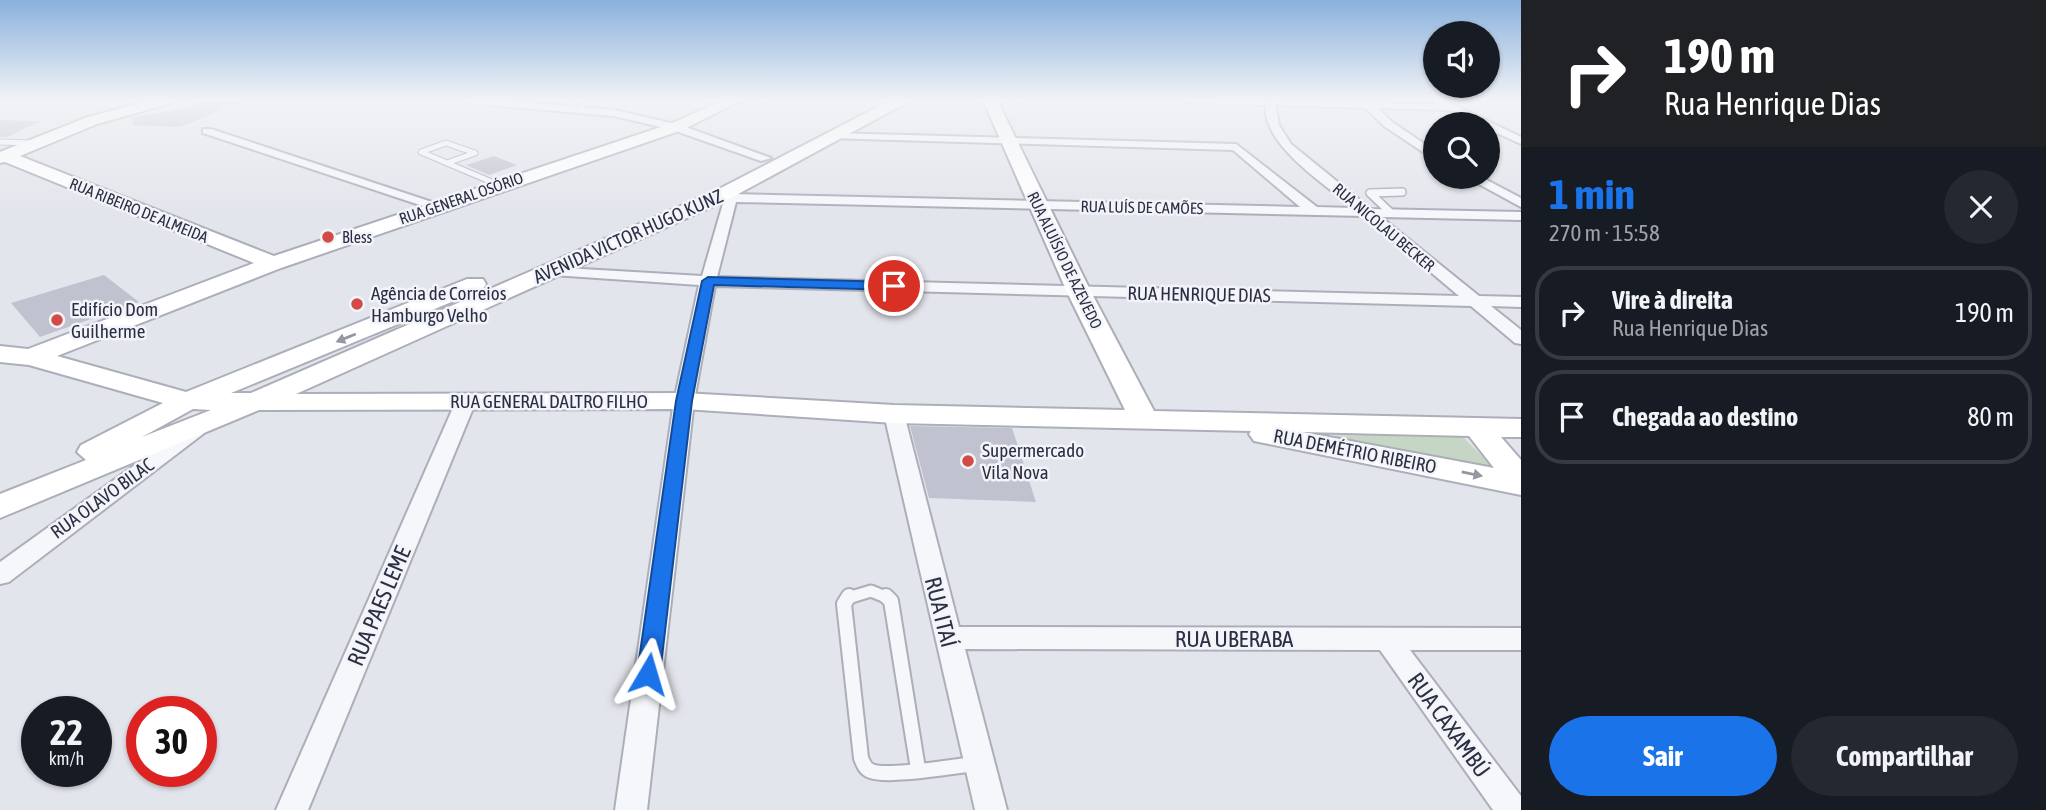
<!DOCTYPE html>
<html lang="pt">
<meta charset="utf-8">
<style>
:root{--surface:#171b24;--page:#242831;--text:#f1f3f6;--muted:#9ea1a6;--line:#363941;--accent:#1a73e8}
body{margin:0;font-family:"Asap Condensed",sans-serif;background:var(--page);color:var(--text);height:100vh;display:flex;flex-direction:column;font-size:26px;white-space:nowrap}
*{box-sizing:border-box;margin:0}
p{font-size:23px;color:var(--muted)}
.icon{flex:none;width:38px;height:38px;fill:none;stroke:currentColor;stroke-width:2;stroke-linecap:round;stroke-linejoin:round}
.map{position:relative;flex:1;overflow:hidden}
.drawer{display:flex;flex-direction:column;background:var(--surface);width:525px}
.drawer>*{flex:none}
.guide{background:#202124;color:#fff;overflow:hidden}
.fabs{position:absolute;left:1423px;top:21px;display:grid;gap:14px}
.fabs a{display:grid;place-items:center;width:77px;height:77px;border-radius:50%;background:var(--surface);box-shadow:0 2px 5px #0004;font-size:35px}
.speed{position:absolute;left:21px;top:696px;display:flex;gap:14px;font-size:35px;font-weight:700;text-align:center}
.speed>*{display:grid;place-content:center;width:91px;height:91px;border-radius:50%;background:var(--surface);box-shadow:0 2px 5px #0004;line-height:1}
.speed small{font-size:18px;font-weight:400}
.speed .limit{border:10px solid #d22;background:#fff;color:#111}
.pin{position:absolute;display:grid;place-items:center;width:60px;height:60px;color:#fff;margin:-30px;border:4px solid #fff;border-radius:50%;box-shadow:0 2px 7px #0007}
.me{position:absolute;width:77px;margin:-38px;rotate:7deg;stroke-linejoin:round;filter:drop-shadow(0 0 5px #0008)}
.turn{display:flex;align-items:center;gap:24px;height:147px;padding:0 28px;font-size:32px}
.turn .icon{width:91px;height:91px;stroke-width:2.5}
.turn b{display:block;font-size:49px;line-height:60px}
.round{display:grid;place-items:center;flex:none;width:74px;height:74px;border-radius:37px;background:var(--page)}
.headline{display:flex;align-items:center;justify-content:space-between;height:119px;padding:0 28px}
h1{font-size:42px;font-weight:700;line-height:52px;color:var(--accent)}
.action{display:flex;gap:14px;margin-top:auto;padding:14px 28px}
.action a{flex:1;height:80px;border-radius:42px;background:var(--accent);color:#fff;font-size:28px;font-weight:700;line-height:80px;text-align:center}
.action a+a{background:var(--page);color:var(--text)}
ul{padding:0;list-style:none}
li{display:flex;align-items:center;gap:21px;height:94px;margin:0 14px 10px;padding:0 14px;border:4px solid var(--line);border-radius:28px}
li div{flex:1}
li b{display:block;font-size:26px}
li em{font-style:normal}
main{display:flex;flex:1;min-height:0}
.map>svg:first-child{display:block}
.green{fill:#c5d6c4}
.building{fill:#c0c3cf}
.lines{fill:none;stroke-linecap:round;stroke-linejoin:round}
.lane-far3-casing{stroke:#acaeba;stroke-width:7}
.lane-far2-casing{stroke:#acaeba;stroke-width:10}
.lane-far1-casing{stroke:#acaeba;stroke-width:15}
.lane-casing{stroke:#acaeba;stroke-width:18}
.street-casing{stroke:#acaeba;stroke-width:4}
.secondary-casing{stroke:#acaeba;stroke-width:4}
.lane-far3{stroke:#f6f7fa;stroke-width:5}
.lane-far2{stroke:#f6f7fa;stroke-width:7}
.lane-far1{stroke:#f6f7fa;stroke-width:11}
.lane{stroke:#f6f7fa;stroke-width:14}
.street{fill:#f6f7fa;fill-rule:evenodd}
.secondary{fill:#fff;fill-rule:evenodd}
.oneway{fill:#9497a2}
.route{fill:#1a73e8;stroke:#114b97;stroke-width:2}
.poi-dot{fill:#d24b47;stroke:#f3f4f9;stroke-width:2.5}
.labels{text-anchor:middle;stroke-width:5;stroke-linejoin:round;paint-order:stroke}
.far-street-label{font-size:16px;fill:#2a2f44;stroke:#f3f4f9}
.far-poi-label{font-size:16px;fill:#2a2f44;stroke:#f3f4f9;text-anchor:start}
.street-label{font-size:19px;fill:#2a2f44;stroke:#f3f4f9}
.poi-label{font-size:19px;fill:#2a2f44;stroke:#f3f4f9;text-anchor:start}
.near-street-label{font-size:23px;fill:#2a2f44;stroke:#f3f4f9}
</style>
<main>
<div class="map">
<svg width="1521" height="810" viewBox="0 0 1521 810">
<rect width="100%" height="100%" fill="#e3e5ec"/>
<path class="green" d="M1460 434 1497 471 1302 436Z"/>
<g class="building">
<path d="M206 100H246L180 127 133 125V117L177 110Z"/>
<path d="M0 120 41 121 7 137H0Z"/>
<path d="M494 156 517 165 489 175 466 165Z"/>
<path d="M104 275 139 302 40 337 11 303Z"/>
<path d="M910 426 1012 428 1036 502 929 498Z"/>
</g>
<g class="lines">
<defs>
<g id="lane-far3">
<path d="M580 108 589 100"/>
<path d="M0 142 31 143"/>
<path d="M446 143 475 153 447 163 421 152Z"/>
<path d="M447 163 499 185"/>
</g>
<path id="lane-far2" d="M1390 212 1370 193 1402 192"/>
<path id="lane-far1" d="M848 598 871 591 888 598"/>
<g id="lane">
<path d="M849 596 844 604 861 758C863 763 865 769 871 771 888 778 954 766 975 764"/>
<path d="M886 596 891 601 918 769"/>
</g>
<g id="street">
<path d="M462 100H497L614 110 680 125 771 158 761 161 673 130 614 116 467 103Z"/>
<path d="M1184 100 1436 104 1432 100H1444L1521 137V144L1488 129V124H1477L1449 110 1378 108 1392 122 1435 151V160L1384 126 1366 108 1276 105V108L1279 125 1291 144 1371 209 1521 212V220L1381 217 1479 296 1521 297V307L1491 306 1521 330V344L1515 343 1471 306 715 286 694 401 647 810H615L674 401 699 285 553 275 545 270 548 267 702 276 724 200 716 195 722 191 732 194 1300 207 1233 150 828 138V134L832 133 1236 144 1317 207 1354 208C1327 186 1261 144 1266 105L1189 103ZM736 202 1364 216 1459 296 717 277Z"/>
<path d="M203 129H211L444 206 442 209H432L203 133Z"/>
<path d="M1466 177H1481L1521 198V207Z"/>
<path d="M466 395 476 401 308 810H276L456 401Z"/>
<path d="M894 408 901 410 904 414 959 627 1521 628V650H1410L1521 796V810H1493L1380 650 965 649 1007 810H975L884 414 887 410Z"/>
<path d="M196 424 203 426 206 430 203 434 9 582 0 584V562L189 426Z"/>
</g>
<path id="secondary" d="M151 100H173L171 103 97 124 20 156 274 256 670 124 724 100H742L682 130 281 268 57 356 186 392 467 279H483L486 284 483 289 231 393H251L715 191 891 100H908L906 103 729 199 296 394 684 393 894 405 1125 410 1067 292 983 100H997L1091 292 1154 411 1521 419V437H1501L1521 460V495L1264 443 1254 441 1249 434 1251 431 894 423 684 409 259 410 0 518V494L86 460 77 452 81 445 163 403 29 365 0 362V346L28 349 254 263 5 162 0 163V152L85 118ZM193 409 211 410 142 437ZM1302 432 1469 436 1494 468Z"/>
</defs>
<use href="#lane-far3" class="lane-far3-casing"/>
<use href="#lane-far2" class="lane-far2-casing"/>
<use href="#lane-far1" class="lane-far1-casing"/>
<use href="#lane" class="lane-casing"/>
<use href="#street" class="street-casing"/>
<use href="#secondary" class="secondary-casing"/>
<use href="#lane-far3" class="lane-far3"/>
<use href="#lane-far2" class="lane-far2"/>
<use href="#lane-far1" class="lane-far1"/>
<use href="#lane" class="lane"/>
<use href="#street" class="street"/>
<use href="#secondary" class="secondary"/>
</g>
<defs><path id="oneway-solid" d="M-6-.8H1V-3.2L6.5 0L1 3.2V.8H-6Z" transform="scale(1.75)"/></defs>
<g class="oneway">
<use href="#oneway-solid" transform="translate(346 338) rotate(158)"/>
<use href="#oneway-solid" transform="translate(1472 474) rotate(11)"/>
</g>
<linearGradient id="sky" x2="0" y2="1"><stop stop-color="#8ab1dd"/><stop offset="0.47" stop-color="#f2f3f6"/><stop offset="1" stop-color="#f2f3f6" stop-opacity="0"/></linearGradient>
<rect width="1521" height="213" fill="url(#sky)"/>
<path class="route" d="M708 277 894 282 900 286 894 290 714 285 692 401 660 674 656 680 648 683 640 680 637 674 676 401 702 281Z"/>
<g class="poi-dot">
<circle cx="328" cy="237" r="7"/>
<circle cx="357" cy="304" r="7"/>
<circle cx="57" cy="320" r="7"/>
<circle cx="968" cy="461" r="7"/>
</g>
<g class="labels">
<g class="far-street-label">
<text transform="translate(461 198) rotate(-19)" y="6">RUA GENERAL OSÓRIO</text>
<text transform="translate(1142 207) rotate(1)" y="6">RUA LUÍS DE CAMÕES</text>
<text transform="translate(139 210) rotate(22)" y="6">RUA RIBEIRO DE ALMEIDA</text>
<text transform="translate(1384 227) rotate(40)" y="6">RUA NICOLAU BECKER</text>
<text transform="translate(1065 260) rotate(64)" y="6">RUA ALUÍSIO DE AZEVEDO</text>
</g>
<g class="far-poi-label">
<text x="342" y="243">Bless</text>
</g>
<g class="street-label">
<text transform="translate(628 236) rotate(-24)" y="7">AVENIDA VICTOR HUGO KUNZ</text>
<text transform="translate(1199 294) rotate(1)" y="7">RUA HENRIQUE DIAS</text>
<text x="549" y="408">RUA GENERAL DALTRO FILHO</text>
<text transform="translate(1355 451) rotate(11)" y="7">RUA DEMÉTRIO RIBEIRO</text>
<text transform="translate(102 498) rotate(-36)" y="7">RUA OLAVO BILAC</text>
</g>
<g class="poi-label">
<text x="371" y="300">Agência de Correios<tspan x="371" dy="22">Hamburgo Velho</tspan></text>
<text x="71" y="316">Edifício Dom<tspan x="71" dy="22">Guilherme</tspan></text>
<text x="982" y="457">Supermercado<tspan x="982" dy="22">Vila Nova</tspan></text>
</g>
<g class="near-street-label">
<text transform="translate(379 606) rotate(-67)" y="8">RUA PAES LEME</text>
<text transform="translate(941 612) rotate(76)" y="8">RUA ITAÍ</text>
<text x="1234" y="647">RUA UBERABA</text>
<text transform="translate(1449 725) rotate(54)" y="8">RUA CAXAMBÚ</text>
</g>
</g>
</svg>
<div class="fabs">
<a><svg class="icon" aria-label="sound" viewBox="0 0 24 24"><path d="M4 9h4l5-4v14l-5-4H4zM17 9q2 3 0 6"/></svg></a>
<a><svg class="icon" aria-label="search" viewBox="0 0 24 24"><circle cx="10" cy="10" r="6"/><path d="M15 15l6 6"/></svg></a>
</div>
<div class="speed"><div>22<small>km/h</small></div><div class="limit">30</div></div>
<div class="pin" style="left:894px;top:286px;background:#d93025"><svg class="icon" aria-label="arrive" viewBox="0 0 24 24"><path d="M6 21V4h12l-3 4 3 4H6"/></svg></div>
<svg class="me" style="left:648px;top:674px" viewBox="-20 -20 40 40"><path d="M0-17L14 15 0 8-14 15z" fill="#1a73e8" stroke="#fff" stroke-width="4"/></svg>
</div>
<section class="drawer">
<div class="guide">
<div class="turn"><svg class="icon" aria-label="right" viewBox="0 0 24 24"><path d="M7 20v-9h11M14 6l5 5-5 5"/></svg><div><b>190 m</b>Rua Henrique Dias</div></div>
</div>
<div class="headline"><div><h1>1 min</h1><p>270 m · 15:58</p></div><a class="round"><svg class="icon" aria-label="close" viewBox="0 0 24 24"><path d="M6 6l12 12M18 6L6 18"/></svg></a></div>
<ul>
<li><svg class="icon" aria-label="right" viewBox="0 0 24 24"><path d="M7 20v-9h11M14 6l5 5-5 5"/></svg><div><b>Vire à direita</b><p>Rua Henrique Dias</p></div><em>190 m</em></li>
<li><svg class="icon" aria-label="arrive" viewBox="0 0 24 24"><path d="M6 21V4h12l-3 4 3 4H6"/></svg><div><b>Chegada ao destino</b></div><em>80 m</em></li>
</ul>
<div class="action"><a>Sair</a><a>Compartilhar</a></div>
</section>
</main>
